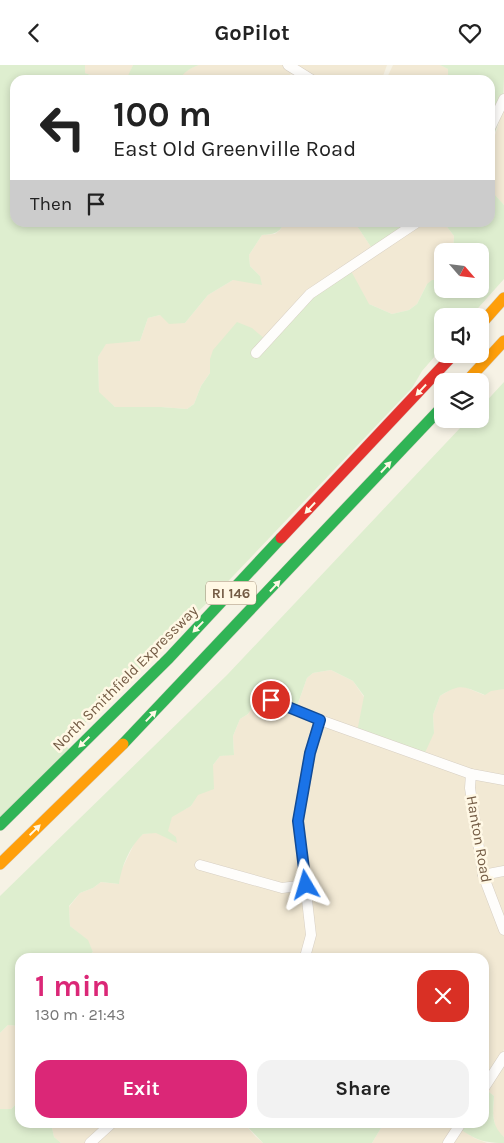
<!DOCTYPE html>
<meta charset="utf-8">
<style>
:root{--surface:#fff;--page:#f2f2f2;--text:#222;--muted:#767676;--accent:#db2777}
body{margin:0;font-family:Karla,sans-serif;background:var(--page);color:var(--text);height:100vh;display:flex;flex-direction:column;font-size:19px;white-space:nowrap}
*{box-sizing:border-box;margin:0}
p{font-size:16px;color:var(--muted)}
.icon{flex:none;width:28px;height:28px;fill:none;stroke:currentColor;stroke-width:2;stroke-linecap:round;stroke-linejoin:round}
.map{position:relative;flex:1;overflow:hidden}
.side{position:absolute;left:15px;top:888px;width:474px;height:175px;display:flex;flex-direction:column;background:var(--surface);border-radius:15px;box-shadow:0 2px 8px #0003}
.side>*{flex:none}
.top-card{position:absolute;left:10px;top:10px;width:485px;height:152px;border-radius:15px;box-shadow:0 2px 8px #0003;background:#fff;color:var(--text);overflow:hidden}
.needle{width:32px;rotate:118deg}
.controls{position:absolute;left:434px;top:178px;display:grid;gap:10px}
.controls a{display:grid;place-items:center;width:55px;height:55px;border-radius:10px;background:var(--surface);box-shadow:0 2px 8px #0003;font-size:25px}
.pin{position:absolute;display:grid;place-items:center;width:42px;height:42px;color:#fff;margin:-21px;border:2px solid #fff;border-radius:50%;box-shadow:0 1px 5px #0007}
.me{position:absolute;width:55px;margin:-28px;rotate:353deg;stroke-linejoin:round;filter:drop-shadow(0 0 4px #0008)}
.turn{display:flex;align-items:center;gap:18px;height:105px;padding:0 20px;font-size:22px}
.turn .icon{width:65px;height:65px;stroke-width:2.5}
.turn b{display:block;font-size:35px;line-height:42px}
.then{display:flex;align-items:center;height:48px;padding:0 20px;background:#0003;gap:10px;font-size:19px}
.round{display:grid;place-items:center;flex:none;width:52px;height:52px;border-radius:15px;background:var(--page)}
.head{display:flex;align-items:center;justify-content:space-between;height:85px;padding:0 20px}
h1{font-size:30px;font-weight:700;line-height:38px;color:var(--accent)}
.action{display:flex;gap:10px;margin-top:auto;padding:10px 20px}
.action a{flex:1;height:58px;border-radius:15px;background:var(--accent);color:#fff;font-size:20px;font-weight:700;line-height:58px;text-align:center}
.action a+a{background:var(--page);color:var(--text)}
header{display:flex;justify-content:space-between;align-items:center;height:65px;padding:0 20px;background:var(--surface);font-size:22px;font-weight:700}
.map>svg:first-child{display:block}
.residential{fill:#f2e9d4}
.green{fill:#deeecf}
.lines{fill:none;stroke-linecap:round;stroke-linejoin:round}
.street-casing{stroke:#d7cfc3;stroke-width:11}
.fast-casing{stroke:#d5cdc2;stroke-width:12}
.slow-casing{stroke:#d5cdc2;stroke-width:12}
.jam-casing{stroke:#d5cdc2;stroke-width:12}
.street{stroke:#fefdfb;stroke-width:10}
.fast{stroke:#30b455;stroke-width:11}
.slow{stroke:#ff9f0a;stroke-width:11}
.jam{stroke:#e5322d;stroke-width:11}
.oneway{fill:#fff8e5}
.route-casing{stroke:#114b97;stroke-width:12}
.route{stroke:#1a73e8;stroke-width:9}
.labels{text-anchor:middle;stroke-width:5;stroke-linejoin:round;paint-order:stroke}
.shield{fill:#fff8e5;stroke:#9e8b75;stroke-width:1}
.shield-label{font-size:14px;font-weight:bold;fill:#745c45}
.street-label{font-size:15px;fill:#745c45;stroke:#fff8e5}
</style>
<header><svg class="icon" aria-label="back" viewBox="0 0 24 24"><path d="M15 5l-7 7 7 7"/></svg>GoPilot<svg class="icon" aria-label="heart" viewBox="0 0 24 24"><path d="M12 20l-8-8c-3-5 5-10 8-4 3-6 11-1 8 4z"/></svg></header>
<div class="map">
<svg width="504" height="1078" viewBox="0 0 504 1078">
<rect width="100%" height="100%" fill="#f6f2e5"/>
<g class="residential">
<path d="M85 0H133L127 15H104L85 8Z"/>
<path d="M199 0H387L383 11 376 15H317L294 3 287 15H179L182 9 193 2Z"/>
<path d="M393 0H440L448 4V15H386Z"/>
<path d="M504 43V140L495 130 490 127V78L495 70Z"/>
<path d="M284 158H355L373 185 419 158H444L454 171 453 186H442V213L440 215 427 219 417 239 409 245 392 249 369 239 269 275 210 294V308L201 321 194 339 187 344 161 342H115L99 328 98 292 106 278 140 276 148 253 160 250 185 258 208 230 233 215 260 211 250 201 249 190 262 170 275 169 280 165Z"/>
<path d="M331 605 353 616 364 632 434 668 433 650 440 631 455 622H465L484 630 491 625 504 624V984L503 987 504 988V1072L496 1065 493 1049 494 1031 484 1023V892H85L93 887 87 875 70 861 69 842 80 828 93 823 101 817 119 819 120 808 136 775 143 769 167 766 172 751 191 741 213 700 220 691 234 689 233 671 240 654 248 649 253 641 270 635 296 644 307 613 313 608Z"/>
<path d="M8 960 20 961V1035L11 1044H0V968Z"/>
<path d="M51 1058H244L255 1071 263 1078H61L54 1072Z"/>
<path d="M384 1058H453L474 1073 487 1078H372Z"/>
</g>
<g class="green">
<path d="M0 0H85V8L104 15H15V158H284C279 169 273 169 262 170L249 190 250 201 260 211 262 220 233 215 208 230 185 258 169 259 160 250 148 253 140 276 106 279 98 292 99 327 115 342H161L187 344 194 339 201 321 210 308V294L213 285 237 257 252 263 265 274 311 229 350 204 369 239 392 249 409 245 417 239 427 219 432 215H440L442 213V224H480V186H453L454 171 444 158H490V127L495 130 504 140V214L471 251H442V283L422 306 412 323 214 531 64 679 70 685 0 754Z"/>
<path d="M133 0H199C190 3 184 7 179 15H126Z"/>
<path d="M440 0H504C504 28 504 53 490 78V15H448V4Z"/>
<path d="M355 158H419L373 185Z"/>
<path d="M504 317V624L491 626 485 630C462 621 461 618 440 631L433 650 434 668 423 692 357 667 364 631 353 616 331 605 313 608 307 613 296 644 270 635 253 641 248 649 240 654 233 671 234 690 220 691 213 700 214 724 198 730 191 741 172 752 168 766 176 772 177 778 156 768 143 769C130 781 121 802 119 819L101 817 93 823 80 828 69 841 70 861 88 875 93 887 85 892H20V961L8 960 0 968V831L227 610 461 362 470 354H480V343Z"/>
<path d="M484 1023 494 1031C493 1049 491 1060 504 1072V1078C478 1078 473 1072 452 1059L484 1058Z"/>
<path d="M20 1035V1058H51L54 1072 61 1078H0V1044H11Z"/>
<path d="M244 1058H384L372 1078H263Z"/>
</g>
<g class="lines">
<defs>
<g id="street">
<path d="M288 0 312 15"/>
<path d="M490 63 504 34"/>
<path d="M256 288 310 229 416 158"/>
<path d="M271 635 320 655 471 709 504 715"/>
<path d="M471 709 470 723 483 810 504 865"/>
<path d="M200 800 282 823 306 820"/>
<path d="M483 810 504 806"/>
<path d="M305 892 311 870 298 756 310 688 320 655"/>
<path d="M484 1023 504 992"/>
<path d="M90 1078 112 1058"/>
<path d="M448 1078 461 1058"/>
</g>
<g id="fast">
<path d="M123 679 442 342"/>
<path d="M0 760 169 593 281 473"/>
</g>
<g id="slow">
<path d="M480 260 504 233"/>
<path d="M467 316 504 276"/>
<path d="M0 799 123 679"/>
</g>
<path id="jam" d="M281 473 454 289"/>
</defs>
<use href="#street" class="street-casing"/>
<use href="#fast" class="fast-casing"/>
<use href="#slow" class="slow-casing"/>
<use href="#jam" class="jam-casing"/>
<use href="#street" class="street"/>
<use href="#fast" class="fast"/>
<use href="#slow" class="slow"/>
<use href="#jam" class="jam"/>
</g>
<defs><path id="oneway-solid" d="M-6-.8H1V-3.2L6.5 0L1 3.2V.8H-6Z" transform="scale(1.25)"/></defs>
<g class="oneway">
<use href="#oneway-solid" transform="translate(421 325) rotate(133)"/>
<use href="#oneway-solid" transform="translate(386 402) rotate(-47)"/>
<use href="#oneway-solid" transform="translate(310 443) rotate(133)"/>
<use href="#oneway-solid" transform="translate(275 521) rotate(-47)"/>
<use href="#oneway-solid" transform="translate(198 562) rotate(134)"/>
<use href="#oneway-solid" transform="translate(151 651) rotate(-46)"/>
<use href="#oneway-solid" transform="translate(84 677) rotate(136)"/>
<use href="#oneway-solid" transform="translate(35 765) rotate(-44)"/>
</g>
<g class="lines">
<defs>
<path id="route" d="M271 635 320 655 310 688 298 756 306 820"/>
</defs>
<use href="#route" class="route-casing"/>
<use href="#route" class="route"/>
</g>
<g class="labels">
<rect class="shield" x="206" y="516.5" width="50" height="23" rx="4"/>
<g class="shield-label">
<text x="231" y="533">RI 146</text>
</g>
<g class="street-label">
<text transform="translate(125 613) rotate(-45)" y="5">North Smithfield Expressway</text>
<text transform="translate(479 774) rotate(80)" y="5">Hanton Road</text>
</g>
</g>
</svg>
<div class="controls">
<a><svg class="needle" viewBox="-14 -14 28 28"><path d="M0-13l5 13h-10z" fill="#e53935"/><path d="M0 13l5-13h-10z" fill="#767676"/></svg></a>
<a><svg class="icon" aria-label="sound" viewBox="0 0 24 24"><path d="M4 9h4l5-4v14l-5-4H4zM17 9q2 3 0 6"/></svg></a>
<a><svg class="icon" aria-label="layers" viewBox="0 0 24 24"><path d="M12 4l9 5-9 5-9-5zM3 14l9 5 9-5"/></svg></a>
</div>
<div class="pin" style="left:271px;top:635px;background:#d93025"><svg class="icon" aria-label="arrive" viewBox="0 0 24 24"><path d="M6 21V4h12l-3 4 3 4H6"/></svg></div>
<svg class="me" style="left:306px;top:820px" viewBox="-20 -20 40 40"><path d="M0-17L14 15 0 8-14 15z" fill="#1a73e8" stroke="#fff" stroke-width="4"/></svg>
<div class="top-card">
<div class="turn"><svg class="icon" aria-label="left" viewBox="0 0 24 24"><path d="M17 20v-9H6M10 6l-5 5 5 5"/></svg><div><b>100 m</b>East Old Greenville Road</div></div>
<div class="then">Then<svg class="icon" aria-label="arrive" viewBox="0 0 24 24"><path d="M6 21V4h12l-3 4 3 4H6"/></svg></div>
</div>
<section class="side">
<div class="head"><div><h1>1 min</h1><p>130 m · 21:43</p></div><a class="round" style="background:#d93025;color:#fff"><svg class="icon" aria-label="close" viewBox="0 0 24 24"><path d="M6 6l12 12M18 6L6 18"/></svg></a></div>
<div class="action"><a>Exit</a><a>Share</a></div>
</section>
</div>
